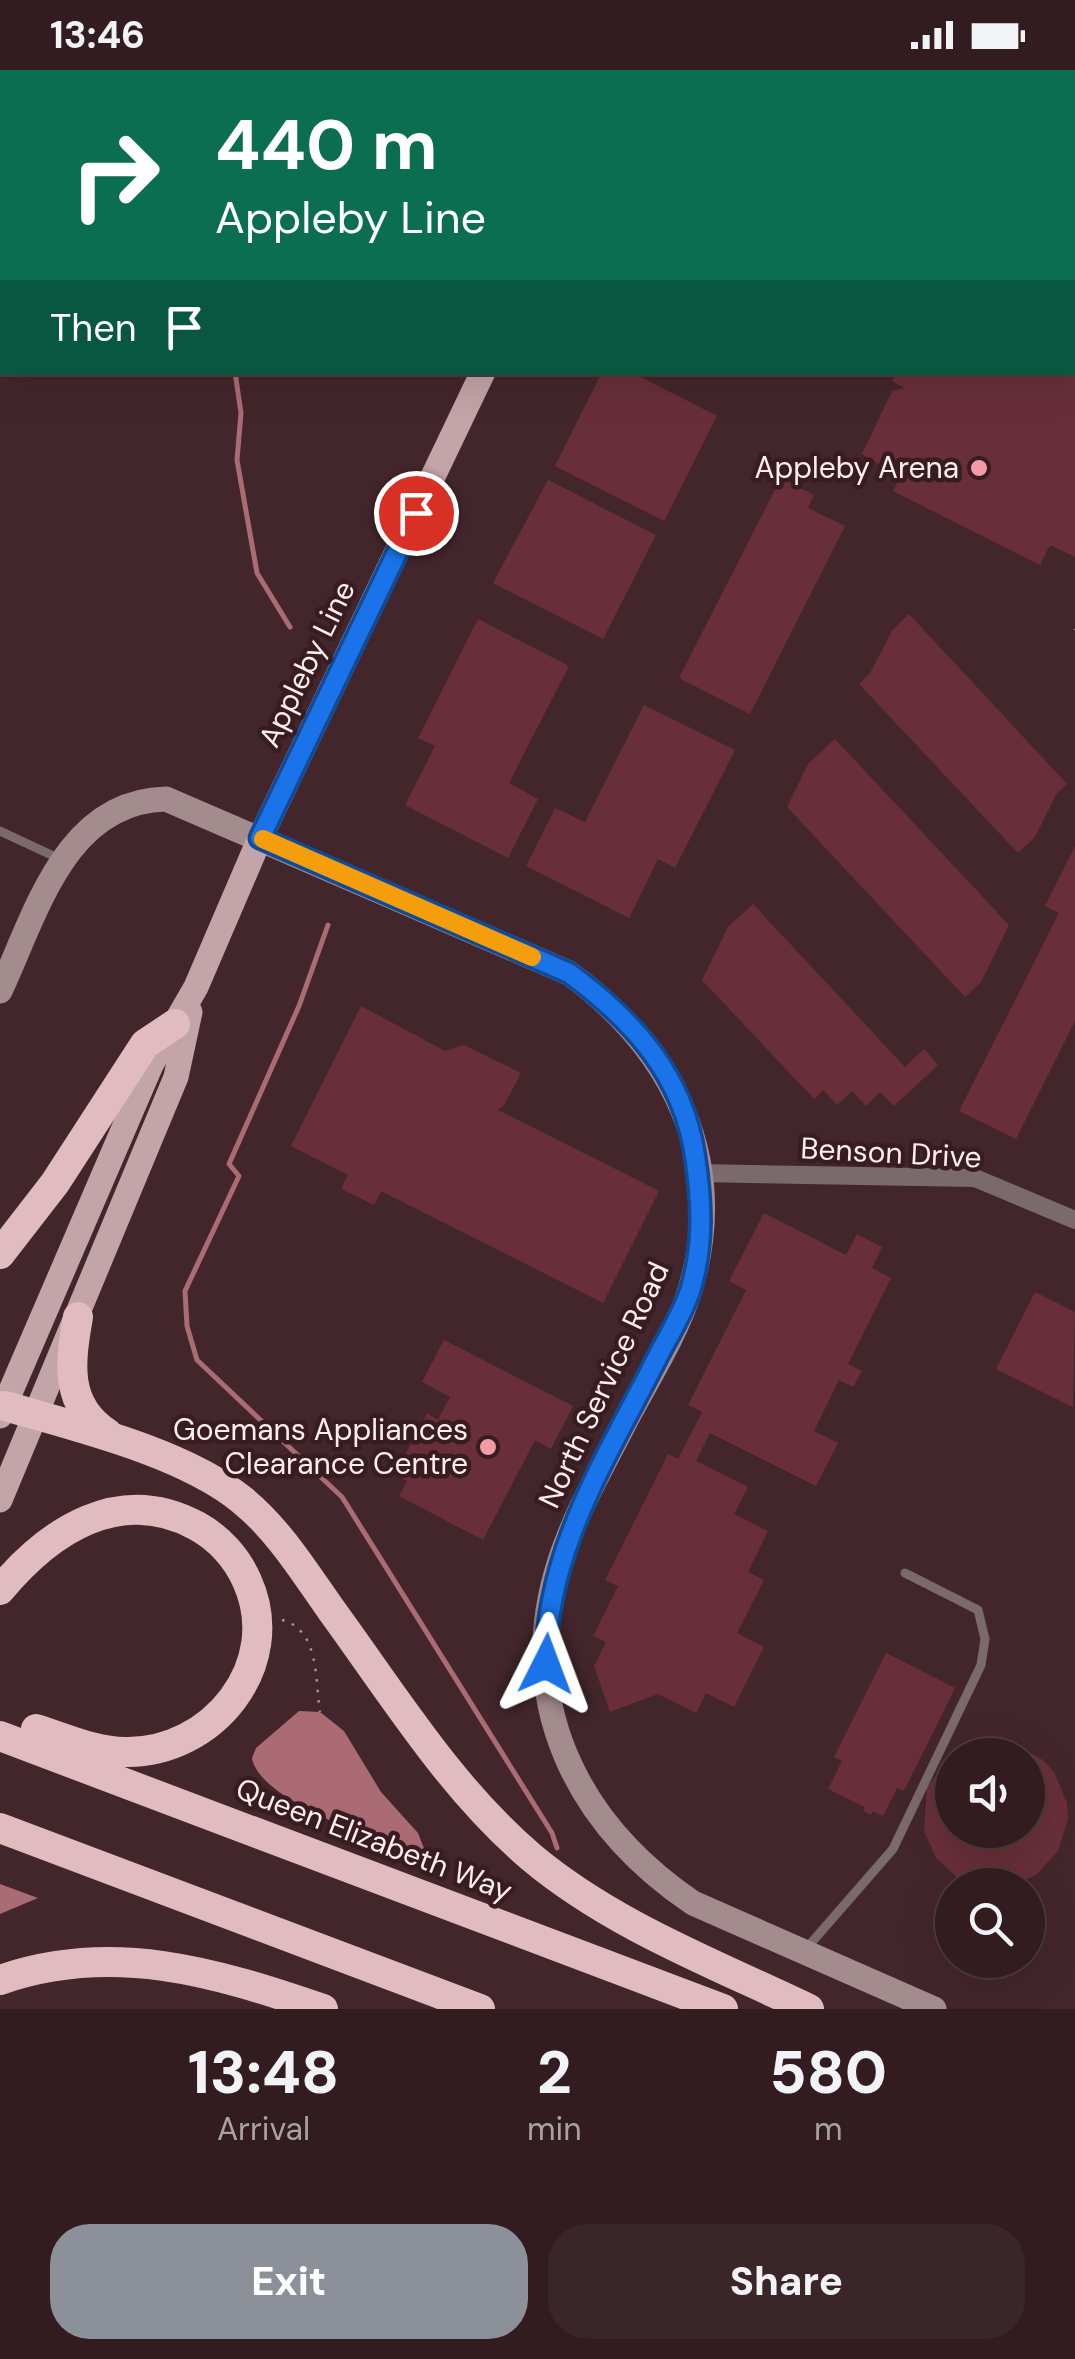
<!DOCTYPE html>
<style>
:root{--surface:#321c20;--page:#3a2529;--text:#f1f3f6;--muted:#a8a1a5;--line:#4d3a3e;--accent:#8c9099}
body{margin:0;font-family:"DM Sans",sans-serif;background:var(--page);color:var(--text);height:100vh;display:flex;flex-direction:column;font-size:38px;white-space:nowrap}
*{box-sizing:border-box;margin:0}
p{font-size:32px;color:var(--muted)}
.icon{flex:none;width:55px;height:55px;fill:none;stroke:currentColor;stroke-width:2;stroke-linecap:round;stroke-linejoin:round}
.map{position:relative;height:1939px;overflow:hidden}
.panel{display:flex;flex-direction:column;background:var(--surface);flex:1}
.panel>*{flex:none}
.guide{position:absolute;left:0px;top:0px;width:1075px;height:305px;box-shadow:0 10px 40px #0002,0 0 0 2px var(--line);background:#0b6e4f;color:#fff;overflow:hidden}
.buttons{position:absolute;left:935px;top:1668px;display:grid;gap:20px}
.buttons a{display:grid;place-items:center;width:110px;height:110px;border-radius:50%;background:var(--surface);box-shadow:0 10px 40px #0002,0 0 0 2px var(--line);font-size:50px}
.pin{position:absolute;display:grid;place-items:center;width:85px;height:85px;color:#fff;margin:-42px;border:5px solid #fff;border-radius:50%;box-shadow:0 2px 10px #0007}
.me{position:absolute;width:110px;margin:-55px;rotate:3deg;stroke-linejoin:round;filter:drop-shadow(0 0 8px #0008)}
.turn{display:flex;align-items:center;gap:35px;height:210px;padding:0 50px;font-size:45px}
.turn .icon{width:130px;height:130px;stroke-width:2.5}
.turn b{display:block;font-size:70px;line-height:85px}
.then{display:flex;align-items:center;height:95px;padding:0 50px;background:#0003;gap:20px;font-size:38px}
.eta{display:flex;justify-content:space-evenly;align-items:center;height:170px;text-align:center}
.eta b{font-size:60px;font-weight:800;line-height:70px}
.action{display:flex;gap:20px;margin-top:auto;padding:20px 50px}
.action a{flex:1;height:115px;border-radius:40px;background:var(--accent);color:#fff;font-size:40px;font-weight:800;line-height:115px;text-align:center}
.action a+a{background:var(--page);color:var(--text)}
.status{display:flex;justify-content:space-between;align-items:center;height:70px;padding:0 50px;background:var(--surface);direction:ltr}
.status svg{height:28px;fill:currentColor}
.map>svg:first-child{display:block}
.water{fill:#aa6b74}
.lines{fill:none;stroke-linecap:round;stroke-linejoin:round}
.stream{stroke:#aa6b74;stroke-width:5}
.building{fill:#682f3a}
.path{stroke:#a89296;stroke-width:2.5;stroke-dasharray:2.5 8;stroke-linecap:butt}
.lane{stroke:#7a6a6c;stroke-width:9}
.street{stroke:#7a6a6c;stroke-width:18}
.secondary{stroke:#a38b8e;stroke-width:25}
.primary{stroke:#c3a4a8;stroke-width:25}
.highway{stroke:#e0bbbf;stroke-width:30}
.route-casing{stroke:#114b97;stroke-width:25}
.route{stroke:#1a73e8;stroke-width:18}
.slow{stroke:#f59e0b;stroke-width:18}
.poi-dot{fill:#f39aa7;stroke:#381c21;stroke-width:4}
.labels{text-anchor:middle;stroke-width:9;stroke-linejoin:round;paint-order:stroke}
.poi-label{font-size:30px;fill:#feeef0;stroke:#381c21;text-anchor:end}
.street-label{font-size:30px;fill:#feeef0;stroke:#381c21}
</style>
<div class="status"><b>13:46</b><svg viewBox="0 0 49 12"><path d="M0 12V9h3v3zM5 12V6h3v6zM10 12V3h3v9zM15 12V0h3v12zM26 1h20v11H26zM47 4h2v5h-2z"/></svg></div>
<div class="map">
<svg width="1075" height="1939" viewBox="0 0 1075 1939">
<rect width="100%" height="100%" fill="#43262b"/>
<g class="water">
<path d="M299 1641 320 1642 344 1661 381 1722 418 1763 429 1791C389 1774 259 1732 252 1688L256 1678Z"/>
<path d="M0 1814 38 1828 0 1844Z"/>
</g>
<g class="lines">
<g class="stream">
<path d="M99 0 103 2"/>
<path d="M235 302 241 343 237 390 257 503 290 557"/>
<path d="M328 855 299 936 229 1094 239 1106 185 1221 187 1256 197 1290 342 1427 552 1763 557 1778"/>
</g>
</g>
<g class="building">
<path d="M602 302H631L717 346 664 451 555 396Z"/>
<path d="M897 302H1075V487L1050 475 1040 495 893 421 900 407 862 384 892 321 904 318 892 311Z"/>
<path d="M781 408 814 425 808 438 845 456 750 644 679 608Z"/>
<path d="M548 410 656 465 603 569 493 513Z"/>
<path d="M909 544 1067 714 1057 723 1035 767 1018 783 859 614 870 603 892 561Z"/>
<path d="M478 549 569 596 509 713 538 729 508 788 405 735 435 676 418 668Z"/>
<path d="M644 635 735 680 675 798 658 789 629 848 526 796 555 738 585 752Z"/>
<path d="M835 669 1009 855 981 912 965 927 787 737 808 694Z"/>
<path d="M1075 776V951L1016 1069 959 1041 1059 843 1045 836Z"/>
<path d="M753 834 905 997 924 979 938 995 894 1036 880 1022 866 1036 852 1021 837 1035 823 1020 814 1029 702 910 728 857Z"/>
<path d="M361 936 445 981 464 975 521 1003 505 1034 498 1040 659 1121 603 1233 381 1121 374 1135 341 1119 348 1105 291 1076Z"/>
<path d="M764 1143 846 1185 857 1164 882 1177 872 1198 891 1208 848 1294 862 1301 853 1317 839 1310 814 1361 838 1373 816 1416 710 1363 696 1391 748 1417 734 1444 768 1461 748 1502 764 1510 737 1563 764 1577 734 1637 706 1623 696 1643 658 1624 610 1642 594 1596 606 1572 593 1566 618 1516 605 1510 668 1384 678 1389 702 1342 688 1335 746 1220 729 1211Z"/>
<path d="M1035 1222 1075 1242 1073 1337 996 1299Z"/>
<path d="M444 1270 573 1336 551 1379 535 1370 483 1470 399 1426 407 1411 395 1405 427 1343 438 1350 450 1327 422 1312Z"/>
<path d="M886 1583 955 1618 904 1721 897 1718 883 1746 873 1741 871 1745 863 1741 865 1737 828 1719 842 1691 834 1687Z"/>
<path d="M983 1672 1014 1674 1043 1690 1054 1702 1067 1733 1068 1749 1058 1781 1036 1805 1013 1815H977L958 1808 936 1788 924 1761 927 1717 952 1685V1760H1028V1685H953Z"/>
</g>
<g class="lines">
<g class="path">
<path d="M1075 560V559"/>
<path d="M282 1550C320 1560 315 1611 320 1642"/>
</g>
<g class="lane">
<path d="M515 0 517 2"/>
<path d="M0 761 60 789"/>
<path d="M805 1880 893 1779 981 1595 985 1569 978 1540 905 1503"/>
</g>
<path class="street" d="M697 1103 975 1108 1075 1150"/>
<path class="secondary" d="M0 921C36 844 65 731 166 729L569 903C673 979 729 1090 690 1220 676 1266 645 1313 623 1356 600 1401 574 1446 559 1494 515 1634 578 1755 693 1833L934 1939"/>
<g class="primary">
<path d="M633 2 634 0"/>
<path d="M0 1346 151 995 196 917 260 768 483 302"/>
<path d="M0 1430 176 1007 190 942"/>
</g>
<g class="highway">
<path d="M0 1184 55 1113 145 974 175 954"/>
<path d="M78 1247C70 1292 64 1335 107 1363"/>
<path d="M5 1336C77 1357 183 1382 242 1430 279 1460 305 1503 332 1541 394 1626 451 1719 531 1787 612 1855 715 1894 809 1939"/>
<path d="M0 1520C50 1460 120 1414 197 1456 219 1468 237 1488 247 1511 285 1595 212 1684 125 1682 95 1682 65 1668 36 1659"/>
<path d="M0 1666 723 1939"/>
<path d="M0 1758 480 1939"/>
<path d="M0 1910C112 1871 215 1902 323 1939"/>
</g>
</g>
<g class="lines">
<defs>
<path id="route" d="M416 443 260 768 569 903C633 950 683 1005 695 1086 702 1132 704 1176 690 1221 682 1245 667 1268 656 1290 607 1387 545 1482 546 1594"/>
</defs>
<use href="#route" class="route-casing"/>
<use href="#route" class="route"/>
<path class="slow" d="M263 769 532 887"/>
</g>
<g class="poi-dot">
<circle cx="979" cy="398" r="10"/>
<circle cx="488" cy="1377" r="10"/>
</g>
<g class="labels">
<g class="poi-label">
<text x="959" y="408">Appleby Arena</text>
<text x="468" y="1370">Goemans Appliances<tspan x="468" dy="34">Clearance Centre</tspan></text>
</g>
<g class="street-label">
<text transform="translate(307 594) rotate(-64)" y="10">Appleby Line</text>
<text transform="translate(891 1083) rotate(3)" y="10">Benson Drive</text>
<text transform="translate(604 1315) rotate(-65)" y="10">North Service Road</text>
<text transform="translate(374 1770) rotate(21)" y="10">Queen Elizabeth Way</text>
</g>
</g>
</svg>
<div class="buttons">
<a><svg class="icon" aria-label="sound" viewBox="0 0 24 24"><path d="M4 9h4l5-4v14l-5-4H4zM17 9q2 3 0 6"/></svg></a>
<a><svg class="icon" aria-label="search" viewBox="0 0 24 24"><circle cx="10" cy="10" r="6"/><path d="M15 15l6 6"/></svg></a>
</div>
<div class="pin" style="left:416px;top:443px;background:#d93025"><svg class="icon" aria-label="arrive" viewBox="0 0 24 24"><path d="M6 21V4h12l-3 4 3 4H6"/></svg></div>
<svg class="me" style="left:546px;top:1594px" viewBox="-20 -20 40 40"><path d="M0-17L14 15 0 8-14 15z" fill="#1a73e8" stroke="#fff" stroke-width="4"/></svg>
<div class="guide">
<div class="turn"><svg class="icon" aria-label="right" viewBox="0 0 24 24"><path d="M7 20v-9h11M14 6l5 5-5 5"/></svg><div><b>440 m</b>Appleby Line</div></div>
<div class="then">Then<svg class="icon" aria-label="arrive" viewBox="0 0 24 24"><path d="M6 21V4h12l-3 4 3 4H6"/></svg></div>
</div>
</div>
<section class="panel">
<div class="eta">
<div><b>13:48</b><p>Arrival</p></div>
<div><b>2</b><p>min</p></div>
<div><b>580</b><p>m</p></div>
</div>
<div class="action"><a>Exit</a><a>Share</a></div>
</section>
